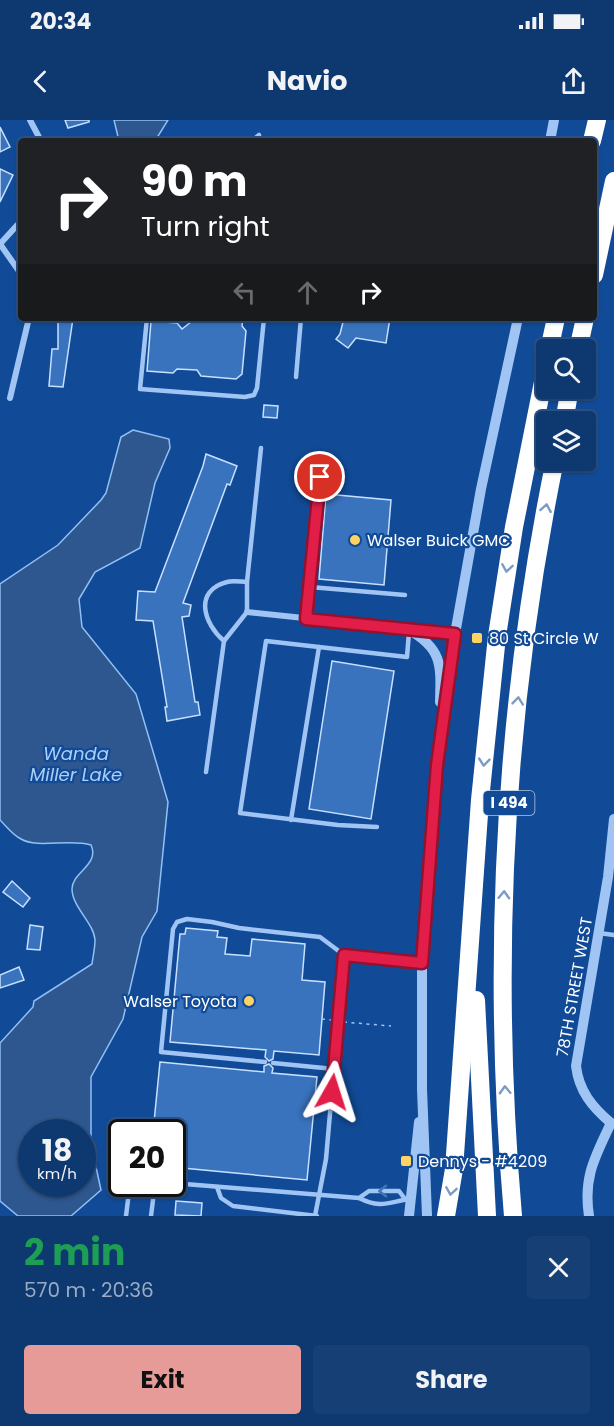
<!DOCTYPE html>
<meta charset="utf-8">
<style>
:root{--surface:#0d3870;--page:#163f75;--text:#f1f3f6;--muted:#9aacc3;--line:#2d5283;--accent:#e69b98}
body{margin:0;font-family:Poppins,sans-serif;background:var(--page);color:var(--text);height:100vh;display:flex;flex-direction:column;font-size:22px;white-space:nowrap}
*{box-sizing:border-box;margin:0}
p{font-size:20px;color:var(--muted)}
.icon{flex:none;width:33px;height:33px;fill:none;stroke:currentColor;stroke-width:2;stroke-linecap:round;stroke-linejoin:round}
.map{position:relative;height:1096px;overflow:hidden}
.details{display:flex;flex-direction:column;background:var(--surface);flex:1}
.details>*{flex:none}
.top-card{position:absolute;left:18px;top:18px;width:579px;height:183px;border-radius:6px;box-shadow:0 2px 4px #0004,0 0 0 2px var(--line);background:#202124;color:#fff;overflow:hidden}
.buttons{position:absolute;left:536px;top:219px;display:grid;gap:12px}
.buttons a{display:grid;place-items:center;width:60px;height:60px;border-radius:6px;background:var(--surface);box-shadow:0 2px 4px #0004,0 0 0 2px var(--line);font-size:30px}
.speed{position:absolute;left:18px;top:999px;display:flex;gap:12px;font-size:30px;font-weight:700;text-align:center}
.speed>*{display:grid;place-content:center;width:78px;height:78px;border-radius:50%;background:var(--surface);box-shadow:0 2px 4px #0004,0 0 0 2px var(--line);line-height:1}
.speed small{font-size:15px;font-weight:400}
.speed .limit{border:3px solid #111;border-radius:9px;background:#fff;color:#111}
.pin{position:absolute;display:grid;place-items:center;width:51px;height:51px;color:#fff;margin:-26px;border:3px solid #fff;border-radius:50%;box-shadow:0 2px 6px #0007}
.me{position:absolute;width:66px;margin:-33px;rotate:6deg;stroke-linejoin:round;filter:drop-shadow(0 0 4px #0008)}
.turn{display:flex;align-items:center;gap:21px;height:126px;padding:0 24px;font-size:27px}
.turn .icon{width:78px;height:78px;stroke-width:2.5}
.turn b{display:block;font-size:42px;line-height:51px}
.lanes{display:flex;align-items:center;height:57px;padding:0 24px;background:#0003;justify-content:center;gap:30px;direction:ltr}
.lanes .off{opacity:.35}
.round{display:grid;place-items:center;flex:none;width:63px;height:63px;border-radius:6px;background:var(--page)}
.overview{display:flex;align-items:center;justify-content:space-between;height:102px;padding:0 24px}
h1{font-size:36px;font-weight:700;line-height:45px;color:#1e9e55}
.action{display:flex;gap:12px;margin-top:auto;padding:12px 24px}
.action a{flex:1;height:69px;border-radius:6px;background:var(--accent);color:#111;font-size:24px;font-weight:700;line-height:69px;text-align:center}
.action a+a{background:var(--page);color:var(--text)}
.status{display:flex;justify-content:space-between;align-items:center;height:42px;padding:0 30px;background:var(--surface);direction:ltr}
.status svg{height:16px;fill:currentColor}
header{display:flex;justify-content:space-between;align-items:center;height:78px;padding:0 24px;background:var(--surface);font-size:27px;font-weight:700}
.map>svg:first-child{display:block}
.water{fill:#2e578f;stroke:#91c0f7;stroke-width:1.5;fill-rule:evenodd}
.building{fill:#3973be;stroke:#c7e0fe;stroke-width:1.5}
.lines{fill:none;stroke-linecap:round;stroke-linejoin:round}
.path{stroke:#a0c5f4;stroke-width:1.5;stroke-dasharray:3 4.5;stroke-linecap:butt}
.service{stroke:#a0c5f4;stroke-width:4.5}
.minor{stroke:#a0c5f4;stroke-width:6}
.tertiary{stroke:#a0c5f4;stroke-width:10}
.motorway{stroke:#fff;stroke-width:18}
.oneway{stroke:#7c9bc5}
.oneway2{stroke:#4375b7}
.route-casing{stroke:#92132f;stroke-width:15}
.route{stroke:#e11d48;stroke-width:10}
.poi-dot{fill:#ffd362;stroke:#114a96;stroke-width:2}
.labels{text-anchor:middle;stroke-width:4.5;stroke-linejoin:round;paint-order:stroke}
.shield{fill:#114a96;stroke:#b8c9e0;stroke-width:1.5}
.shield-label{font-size:15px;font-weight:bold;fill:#fff}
.poi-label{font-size:16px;fill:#fff;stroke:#114a96;text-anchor:start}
.street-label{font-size:16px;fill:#fff;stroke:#114a96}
.water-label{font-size:18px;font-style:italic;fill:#accffa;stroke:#114a96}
</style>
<div class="status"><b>20:34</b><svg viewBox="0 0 49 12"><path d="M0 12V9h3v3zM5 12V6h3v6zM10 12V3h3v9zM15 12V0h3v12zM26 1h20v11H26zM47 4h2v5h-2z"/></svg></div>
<header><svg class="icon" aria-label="back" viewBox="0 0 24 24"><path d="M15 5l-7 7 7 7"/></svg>Navio<svg class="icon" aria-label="share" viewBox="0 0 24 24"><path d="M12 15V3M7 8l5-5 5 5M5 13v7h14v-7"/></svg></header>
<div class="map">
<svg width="614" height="1096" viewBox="0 0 614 1096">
<rect width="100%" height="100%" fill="#114a96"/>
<g class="water">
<path d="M114 0H168L155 21H119Z"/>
<path d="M133 310 169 319 170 328 155 363 140 428 95 452 79 479 82 507 136 574 168 682 157 791 142 817 123 899 91 957V1024L101 1070 71 1096H18L0 1081V923L33 887 34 881 92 844C93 836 95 828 95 820 94 803 72 787 72 769 72 752 100 745 91 725 70 718 38 729 21 719 13 715 7 707 0 700V464L58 425 101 380 106 373 121 317ZM32 1012H82V1064H32Z"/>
</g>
<g class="building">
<path d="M65 0H89V2L68 8Z"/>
<path d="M0 7 10 27 0 32Z"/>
<path d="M0 49 13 55 0 82Z"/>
<path d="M58 198H73L63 267 49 266 52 229H58Z"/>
<path d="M196 198H243L242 206 246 211 242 254 236 259 201 256 197 250 177 249 173 253 147 251 151 201 177 203 182 209Z"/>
<path d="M344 198H390L386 223 356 218 348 228 336 219 340 214Z"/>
<path d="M264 285 278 286 277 298 263 297Z"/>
<path d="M206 334 237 346 230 365 227 364 183 483 191 485 189 496 182 497 195 582H198L200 595 167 601 165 587H167L153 501 136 500 138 471 155 472 203 346Z"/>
<path d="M326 374 391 380 384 465 319 459Z"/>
<path d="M332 541 394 551 371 699 309 689Z"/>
<path d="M12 761 30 778 23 787 3 772Z"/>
<path d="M30 805 43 807 40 830 27 829Z"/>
<path d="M186 808 218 811 217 817 227 818 225 834 250 836 252 819 305 824 302 860 325 862 319 935 274 931 273 939 269 941 265 937 266 930 170 922 180 814H185Z"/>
<path d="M19 847 24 860 0 868V855Z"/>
<path d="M160 942 264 952V946L269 944 273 948 272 953 317 957 307 1060 172 1047V1012H153Z"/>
<path d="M176 1081 202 1083 201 1096 175 1095Z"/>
</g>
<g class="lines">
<g class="path">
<path d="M322 899 331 900"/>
<path d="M344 902 391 906"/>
</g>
<g class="service">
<path d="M252 21 259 15V21"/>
<path d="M147 198 140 269 245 277 254 275 257 268 264 198"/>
<path d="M296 257 301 198"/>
<path d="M310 467 405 475"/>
<path d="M306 499 320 357"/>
<path d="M224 521 247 492V462L261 328"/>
<path d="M206 652 224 521C204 504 193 471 227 462 233 460 241 462 247 462"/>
<path d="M291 700 319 527"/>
<path d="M377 707 338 705 240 693 266 521 407 537 409 512"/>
<path d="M599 813 614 815"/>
<path d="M265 942 161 932 173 809 177 802 187 799 212 802 239 808 320 817 344 835 422 844"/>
<path d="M273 943 334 949"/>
<path d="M172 1063 359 1078C381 1089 389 1082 409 1079"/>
<path d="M217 1067 221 1078 233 1086 317 1096"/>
<path d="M359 1078 369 1071H399L405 1079"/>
<path d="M126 1096 130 1064"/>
<path d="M151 1096 155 1064"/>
<path d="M315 1096 326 1039 344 835"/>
</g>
<g class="minor">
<path d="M30 0 41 21"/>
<path d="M0 124 21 154"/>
<path d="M0 124 21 101"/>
<path d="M10 278 29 198"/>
<path d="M247 492 455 514"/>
</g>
<g class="tertiary">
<path d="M550 21 554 0"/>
<path d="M409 510C443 529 441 546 440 582"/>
<path d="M611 1003C592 987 579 971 576 946L608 757 614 699"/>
<path d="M409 1096 419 1002"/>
<path d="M427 1096 422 969V844L437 645 455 514 481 369 518 198"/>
<path d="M589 1096C583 1057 595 1037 611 1003"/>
</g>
<g class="motorway">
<path d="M592 21 597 0"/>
<path d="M594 155 614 61"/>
<path d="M549 230 556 198"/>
<path d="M578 230 585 198"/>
<path d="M564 302 570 268"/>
<path d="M476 880 487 1096"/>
<path d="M446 1096 454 1049 480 680 497 516 514 407 546 247"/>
<path d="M513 1096C491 843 504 589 555 340"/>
</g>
</g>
<defs><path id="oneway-chevron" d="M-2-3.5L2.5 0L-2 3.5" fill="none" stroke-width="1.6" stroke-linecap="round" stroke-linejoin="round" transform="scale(1.5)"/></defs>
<g class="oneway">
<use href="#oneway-chevron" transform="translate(546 388) rotate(-80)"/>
<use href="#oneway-chevron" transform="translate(507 448) rotate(99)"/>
<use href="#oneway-chevron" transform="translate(518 581) rotate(-84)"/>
<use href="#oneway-chevron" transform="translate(484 642) rotate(96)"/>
<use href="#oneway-chevron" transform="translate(504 775) rotate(-88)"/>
<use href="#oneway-chevron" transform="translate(505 970) rotate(-92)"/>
<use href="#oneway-chevron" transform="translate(451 1071) rotate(99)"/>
</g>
<use class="oneway2" href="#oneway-chevron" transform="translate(383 1071) rotate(-180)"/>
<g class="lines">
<defs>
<path id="route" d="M320 357 306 499 455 514 437 645 422 843 344 835 332 972"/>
</defs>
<use href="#route" class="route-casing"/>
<use href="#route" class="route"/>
</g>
<g class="poi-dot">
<circle cx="355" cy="420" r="6"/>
<rect x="471" y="512" width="12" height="12" rx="3"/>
<circle cx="249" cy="881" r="6"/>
<rect x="400" y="1035" width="12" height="12" rx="3"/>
</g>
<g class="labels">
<rect class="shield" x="483.5" y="671" width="51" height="24" rx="4.5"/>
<g class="shield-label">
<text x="509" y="688">I 494</text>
</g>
<g class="poi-label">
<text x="367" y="426">Walser Buick GMC</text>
<text x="489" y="524">80 St Circle W</text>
<text x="237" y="887" text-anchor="end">Walser Toyota</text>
<text x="418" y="1047">Dennys - #4209</text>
</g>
<g class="street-label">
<text transform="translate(574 867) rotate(-80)" y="6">78TH STREET WEST</text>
</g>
<g class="water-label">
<text x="76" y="640">Wanda<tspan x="76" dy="21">Miller Lake</tspan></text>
</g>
</g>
</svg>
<div class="buttons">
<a><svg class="icon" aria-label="search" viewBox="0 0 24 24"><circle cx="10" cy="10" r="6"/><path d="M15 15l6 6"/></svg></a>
<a><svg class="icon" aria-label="layers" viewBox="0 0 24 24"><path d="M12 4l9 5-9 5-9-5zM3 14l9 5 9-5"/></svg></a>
</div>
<div class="speed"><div>18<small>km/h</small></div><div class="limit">20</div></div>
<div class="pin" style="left:320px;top:357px;background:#d93025"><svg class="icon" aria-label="arrive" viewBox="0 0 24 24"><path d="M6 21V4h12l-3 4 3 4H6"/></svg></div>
<svg class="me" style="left:332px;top:972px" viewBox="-20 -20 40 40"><path d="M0-17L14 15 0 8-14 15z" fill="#e11d48" stroke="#fff" stroke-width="4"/></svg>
<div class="top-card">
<div class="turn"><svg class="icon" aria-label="right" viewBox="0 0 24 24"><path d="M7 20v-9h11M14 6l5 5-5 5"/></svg><div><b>90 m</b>Turn right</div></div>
<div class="lanes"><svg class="icon off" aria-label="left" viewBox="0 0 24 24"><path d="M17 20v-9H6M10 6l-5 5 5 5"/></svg><svg class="icon off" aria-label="ahead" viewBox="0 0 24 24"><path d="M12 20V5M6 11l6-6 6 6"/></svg><svg class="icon" aria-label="right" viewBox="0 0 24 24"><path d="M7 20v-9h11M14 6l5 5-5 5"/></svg></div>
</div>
</div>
<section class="details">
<div class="overview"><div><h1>2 min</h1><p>570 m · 20:36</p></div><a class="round"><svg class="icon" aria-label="close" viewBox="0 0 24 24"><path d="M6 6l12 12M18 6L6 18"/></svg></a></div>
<div class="action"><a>Exit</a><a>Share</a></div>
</section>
